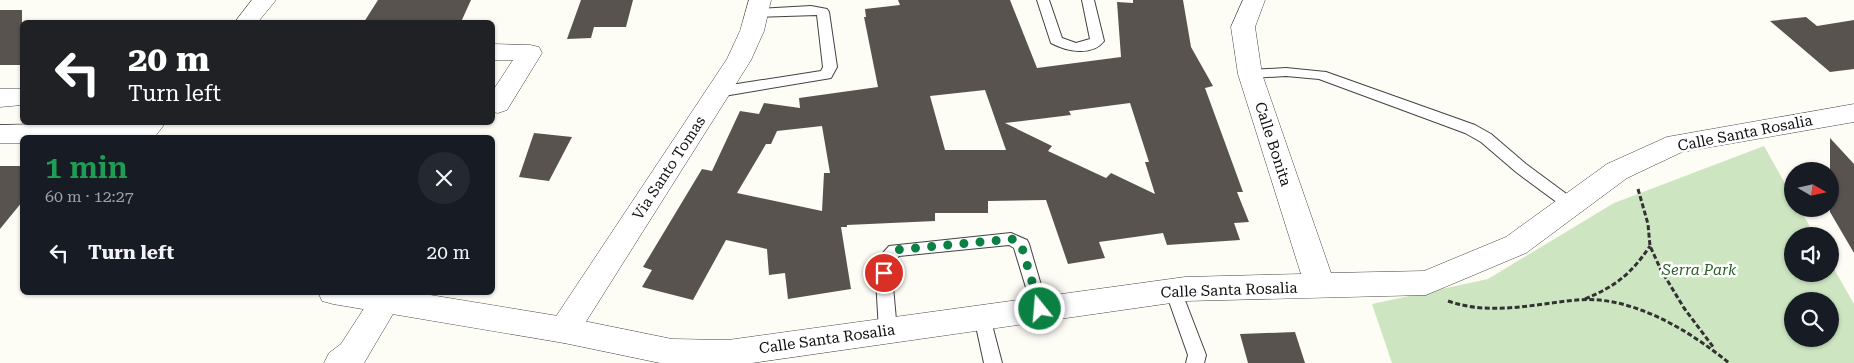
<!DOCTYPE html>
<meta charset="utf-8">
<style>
:root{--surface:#171b24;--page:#242831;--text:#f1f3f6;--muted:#9ea1a6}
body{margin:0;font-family:"Roboto Serif",serif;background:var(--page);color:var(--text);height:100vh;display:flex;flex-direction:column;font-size:19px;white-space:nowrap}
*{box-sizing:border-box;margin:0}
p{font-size:16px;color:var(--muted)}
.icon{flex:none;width:28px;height:28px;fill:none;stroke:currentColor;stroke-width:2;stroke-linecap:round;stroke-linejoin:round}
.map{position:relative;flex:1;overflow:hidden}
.drawer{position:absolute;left:20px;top:135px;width:475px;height:160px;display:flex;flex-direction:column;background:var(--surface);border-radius:8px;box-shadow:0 1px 4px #0004}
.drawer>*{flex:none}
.guide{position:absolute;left:20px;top:20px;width:475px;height:105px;border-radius:8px;box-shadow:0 1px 4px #0004;background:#202124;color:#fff;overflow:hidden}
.needle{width:32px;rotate:99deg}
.tools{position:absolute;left:1784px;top:162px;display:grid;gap:10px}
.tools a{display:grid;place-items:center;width:55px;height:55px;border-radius:50%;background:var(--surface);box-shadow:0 1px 4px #0004;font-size:25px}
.pin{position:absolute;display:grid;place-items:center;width:42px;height:42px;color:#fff;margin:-21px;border:2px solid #fff;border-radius:50%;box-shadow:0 1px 5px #0007}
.me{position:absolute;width:55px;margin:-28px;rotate:343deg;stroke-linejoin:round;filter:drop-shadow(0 0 4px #0008)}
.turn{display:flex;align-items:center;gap:18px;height:105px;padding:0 25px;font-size:22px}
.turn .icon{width:65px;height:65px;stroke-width:2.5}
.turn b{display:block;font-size:35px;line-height:42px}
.round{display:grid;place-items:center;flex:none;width:52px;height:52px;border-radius:26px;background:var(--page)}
.head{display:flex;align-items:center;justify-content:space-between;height:85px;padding:0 25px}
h1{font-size:30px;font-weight:600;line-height:38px;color:#1e9e55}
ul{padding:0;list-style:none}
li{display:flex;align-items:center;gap:15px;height:65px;padding:0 25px}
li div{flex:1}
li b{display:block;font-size:19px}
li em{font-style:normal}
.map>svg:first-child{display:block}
.green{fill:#cee5c1;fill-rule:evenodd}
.building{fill:#58534e;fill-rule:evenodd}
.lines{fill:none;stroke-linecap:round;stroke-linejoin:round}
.service-casing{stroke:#434343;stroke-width:2}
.minor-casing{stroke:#434343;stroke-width:1}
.tertiary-casing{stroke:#434343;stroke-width:1}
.path{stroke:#323232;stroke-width:3;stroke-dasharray:5 2.5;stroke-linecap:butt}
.service{fill:#fff;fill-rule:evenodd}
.minor{fill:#fff;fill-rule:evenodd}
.tertiary{fill:#fff;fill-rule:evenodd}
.route{stroke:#0b8043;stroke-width:9;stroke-dasharray:0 16.2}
.labels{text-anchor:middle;stroke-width:5;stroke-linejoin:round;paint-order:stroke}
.street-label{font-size:15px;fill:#101010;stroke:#fff}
.park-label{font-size:15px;font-style:italic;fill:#2a6128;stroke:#fff}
</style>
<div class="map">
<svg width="1854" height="363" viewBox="0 0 1854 363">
<rect width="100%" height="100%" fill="#fefdf5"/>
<path class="green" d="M1764 146 1792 196V209H1800L1815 236H1792V274H1830V262L1854 304V363H1392L1372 304 1488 279 1614 203ZM1792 301H1830V339H1792Z"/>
<g class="building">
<path d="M378 0H471L461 22H364Z"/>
<path d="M581 0H633L626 27H594L591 38 567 39Z"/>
<path d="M898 0H1010L1037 68 1121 57 1117 2 1133 3V0H1183L1191 47 1213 86 1205 88 1243 192H1237L1249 222 1234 223 1240 240 1167 245 1163 233 1099 242 1105 258 1068 264 1046 200 988 201V213H935V221L847 225V227H841L851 289 788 299 785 273 769 275 767 249 726 240 693 300 642 287 652 270 643 267 702 169 712 171 740 111 759 114 764 103 800 108 799 98 878 87 864 17H866L865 9 900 5ZM985 90 1006 150H945L930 96ZM1130 103 1149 162H1145L1155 194 1111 173 1106 178 1048 151 1052 146 1005 123 1071 115 1069 111ZM822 126 830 173H824L822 211 737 193 766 144H771L777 131Z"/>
<rect x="0" y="10" width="22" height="55"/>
<path d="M1806 17 1817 26 1854 20V69L1830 72 1770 21Z"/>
<path d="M534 133 572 137 549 181 519 177Z"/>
<path d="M1830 138 1854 164V253L1830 212Z"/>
<path d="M0 166H22V202L0 229Z"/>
<path d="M1295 332 1305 363H1248L1240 334Z"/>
</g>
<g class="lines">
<defs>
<g id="service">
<path d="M1037 0H1049L1062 38 1076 43 1090 39 1082 0H1094L1104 41C1092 57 1066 51 1051 43Z"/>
<path d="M811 6 827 9 829 12 837 67 831 78 718 97 713 95 711 92 713 89 718 87 821 71 823 67 817 15 758 17 752 13 758 9Z"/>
<path d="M1286 68 1326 72 1475 125 1491 134 1526 164 1576 201 1579 205 1576 209 1571 211 1566 209 1516 172 1481 142 1465 133 1319 79 1286 76 1250 78 1245 77 1243 74 1245 71 1250 70Z"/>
<path d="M1011 233 1027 240 1029 244 1048 309 1046 314 1040 316 1034 314 1014 248 1009 245 899 256 891 264 897 331 894 336 888 338 882 336 879 331 875 262 889 246Z"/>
<path d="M1173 283 1179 285 1181 290 1206 355 1204 363H1186L1188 355 1165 290 1167 285Z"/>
<path d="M982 310 988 312 990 317 1002 363H984L974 317 976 312Z"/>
</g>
<g id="minor">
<path d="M749 0H771L764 31 751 60 575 339 564 343 553 339 548 330 553 321 727 59 740 31Z"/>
<path d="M492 44 530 45 539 47 542 53 507 110 498 113 492 112V92L513 60H492Z"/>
<path d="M0 89H22V105L0 107Z"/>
<path d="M105 123 142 125 151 127 155 134 153 138H22V143H0V125Z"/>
<path d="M394 292 400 302 364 363H324L329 353 341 344 374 293Z"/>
</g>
<g id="tertiary">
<path d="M252 0H276L258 22H235Z"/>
<path d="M1243 0H1265L1255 27 1262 74 1331 273 1424 271 1506 237 1607 164 1667 137 1854 104V122L1682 152 1627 178 1526 253 1426 295 1185 301 752 363H660L564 343 333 304 322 301 318 292H412L564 317 672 339 728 340 1185 277 1301 274 1238 74 1231 27Z"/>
<path d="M138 122H166L154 138H126Z"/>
</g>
</defs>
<use href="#service" class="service-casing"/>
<use href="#minor" class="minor-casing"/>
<use href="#tertiary" class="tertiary-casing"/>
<g class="path">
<path d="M1638 189 1648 224 1650 246 1661 270 1684 308 1714 348"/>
<path d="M1585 299C1616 286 1631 274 1650 246"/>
<path d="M1448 301C1491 316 1533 304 1577 300 1631 295 1689 330 1729 363"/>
</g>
<use href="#service" class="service"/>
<use href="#minor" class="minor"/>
<use href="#tertiary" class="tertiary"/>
</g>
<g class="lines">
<path class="route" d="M884 273 883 262 895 250 1012 239 1021 244 1040 309"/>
</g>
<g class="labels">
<g class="street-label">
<text transform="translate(1745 133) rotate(-11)" y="5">Calle Santa Rosalia</text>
<text transform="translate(1273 144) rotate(72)" y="5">Calle Bonita</text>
<text transform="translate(669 168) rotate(-57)" y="5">Via Santo Tomas</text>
<text transform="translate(1229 290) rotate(-2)" y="5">Calle Santa Rosalia</text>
<text transform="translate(827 339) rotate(-8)" y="5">Calle Santa Rosalia</text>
</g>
<g class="park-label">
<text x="1699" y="275">Serra Park</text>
</g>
</g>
</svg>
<div class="tools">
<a><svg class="needle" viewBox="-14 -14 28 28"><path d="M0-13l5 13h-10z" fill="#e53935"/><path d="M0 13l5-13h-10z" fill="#9ea1a6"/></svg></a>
<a><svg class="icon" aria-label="sound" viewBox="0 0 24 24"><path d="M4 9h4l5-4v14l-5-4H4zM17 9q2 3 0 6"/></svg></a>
<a><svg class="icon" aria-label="search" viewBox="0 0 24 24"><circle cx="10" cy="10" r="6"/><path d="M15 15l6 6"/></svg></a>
</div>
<div class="pin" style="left:884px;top:273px;background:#d93025"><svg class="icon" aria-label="arrive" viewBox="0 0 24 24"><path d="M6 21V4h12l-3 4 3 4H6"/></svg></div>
<svg class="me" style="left:1040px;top:309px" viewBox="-20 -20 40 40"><circle r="17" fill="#0b8043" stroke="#fff" stroke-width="3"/><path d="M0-11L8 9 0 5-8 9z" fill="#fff"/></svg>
<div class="guide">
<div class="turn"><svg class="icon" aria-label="left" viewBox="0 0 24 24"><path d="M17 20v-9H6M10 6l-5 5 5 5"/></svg><div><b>20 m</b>Turn left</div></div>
</div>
<section class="drawer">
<div class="head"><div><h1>1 min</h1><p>60 m · 12:27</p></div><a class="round"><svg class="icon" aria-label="close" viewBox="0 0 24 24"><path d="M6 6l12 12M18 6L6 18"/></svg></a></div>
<ul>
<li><svg class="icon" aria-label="left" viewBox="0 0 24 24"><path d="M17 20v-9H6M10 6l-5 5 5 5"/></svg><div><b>Turn left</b></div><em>20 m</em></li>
</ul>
</section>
</div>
